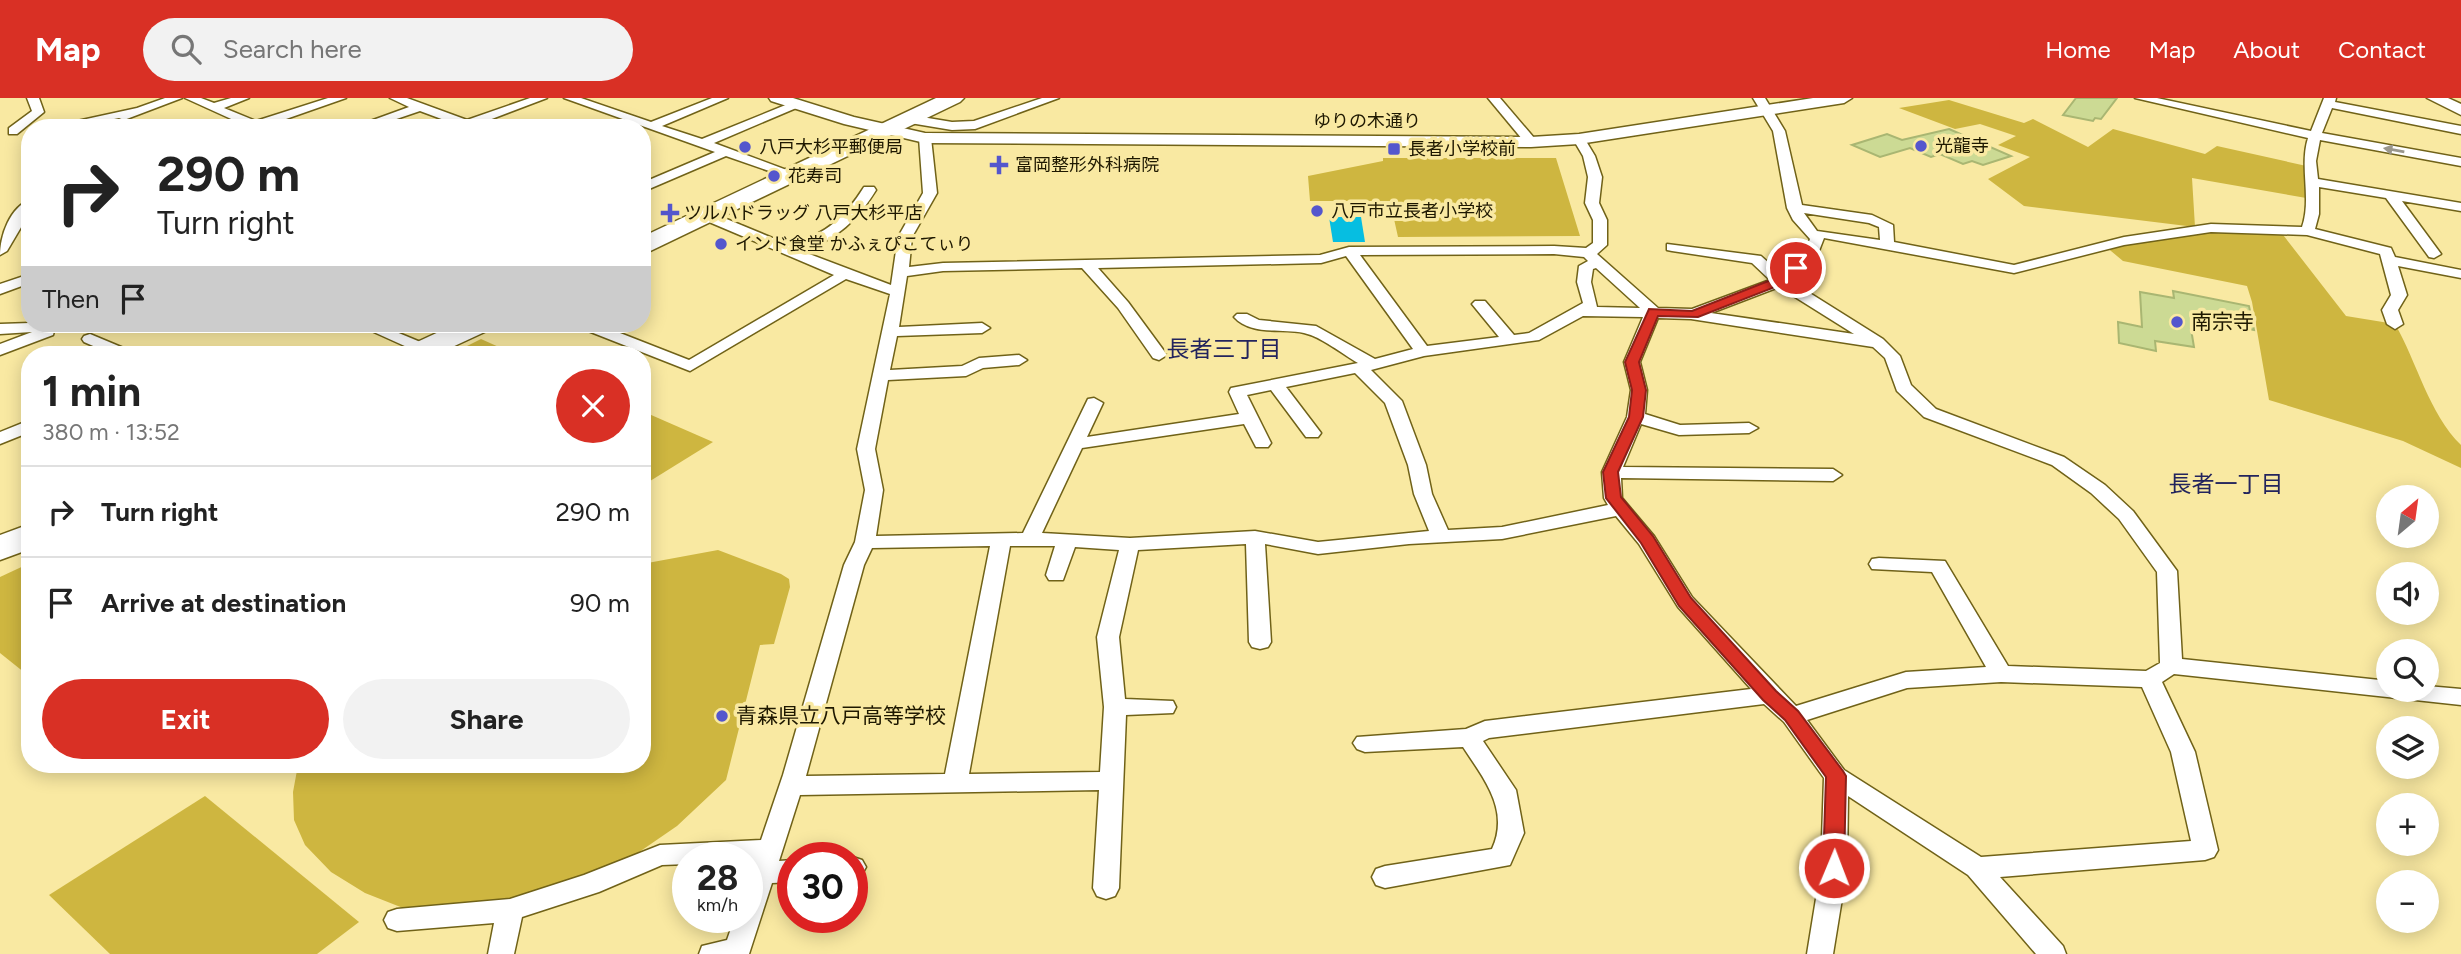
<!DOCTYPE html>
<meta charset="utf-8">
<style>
:root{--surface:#fff;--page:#f2f2f2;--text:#222;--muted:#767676;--line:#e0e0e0;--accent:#d93025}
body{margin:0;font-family:Figtree,"Noto Sans JP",sans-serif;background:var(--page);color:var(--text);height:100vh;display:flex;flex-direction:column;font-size:26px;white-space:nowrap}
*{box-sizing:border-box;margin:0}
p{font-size:23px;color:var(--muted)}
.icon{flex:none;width:38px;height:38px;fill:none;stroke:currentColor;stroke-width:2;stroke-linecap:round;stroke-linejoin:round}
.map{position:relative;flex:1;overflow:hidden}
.drawer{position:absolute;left:21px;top:248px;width:630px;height:427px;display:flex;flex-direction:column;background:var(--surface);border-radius:28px;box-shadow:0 4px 18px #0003}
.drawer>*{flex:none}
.banner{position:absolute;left:21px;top:21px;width:630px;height:214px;border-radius:28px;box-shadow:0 4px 18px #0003;background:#fff;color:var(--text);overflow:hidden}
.needle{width:46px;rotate:29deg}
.buttons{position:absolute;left:2376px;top:387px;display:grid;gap:14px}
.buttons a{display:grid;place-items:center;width:63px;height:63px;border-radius:50%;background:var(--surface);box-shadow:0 4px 18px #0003;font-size:35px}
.speed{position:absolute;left:672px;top:744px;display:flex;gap:14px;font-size:35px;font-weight:700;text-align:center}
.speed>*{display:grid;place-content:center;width:91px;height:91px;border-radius:50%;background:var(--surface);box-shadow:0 4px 18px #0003;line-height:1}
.speed small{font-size:18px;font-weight:400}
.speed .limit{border:10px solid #d22;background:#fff;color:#111}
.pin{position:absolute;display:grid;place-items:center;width:60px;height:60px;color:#fff;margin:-30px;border:4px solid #fff;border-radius:50%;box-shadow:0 2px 7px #0007}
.me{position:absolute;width:77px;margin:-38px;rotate:1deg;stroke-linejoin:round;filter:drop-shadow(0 0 5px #0008)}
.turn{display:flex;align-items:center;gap:24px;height:147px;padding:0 21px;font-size:32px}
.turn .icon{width:91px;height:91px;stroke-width:2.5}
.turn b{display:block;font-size:49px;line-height:60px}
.then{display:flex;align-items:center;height:66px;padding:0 21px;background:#0003;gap:14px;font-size:26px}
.round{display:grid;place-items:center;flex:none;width:74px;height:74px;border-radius:37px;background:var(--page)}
.head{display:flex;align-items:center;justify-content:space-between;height:119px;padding:0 21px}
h1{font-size:42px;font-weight:700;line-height:52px}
.cta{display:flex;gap:14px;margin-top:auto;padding:14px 21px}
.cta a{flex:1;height:80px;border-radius:42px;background:var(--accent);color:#fff;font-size:28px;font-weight:700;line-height:80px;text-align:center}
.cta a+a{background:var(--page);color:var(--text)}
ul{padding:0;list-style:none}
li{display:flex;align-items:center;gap:21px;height:91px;padding:0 21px;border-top:2px solid var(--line)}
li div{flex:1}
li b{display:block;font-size:26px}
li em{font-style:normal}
header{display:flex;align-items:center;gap:42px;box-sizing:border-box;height:98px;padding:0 35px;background:var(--accent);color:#fff}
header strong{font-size:33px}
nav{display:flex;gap:38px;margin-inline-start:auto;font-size:24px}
.search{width:490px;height:63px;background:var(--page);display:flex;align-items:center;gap:18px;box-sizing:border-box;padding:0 24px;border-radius:38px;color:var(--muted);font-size:26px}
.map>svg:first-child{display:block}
.green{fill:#ceb640}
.water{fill:#06bee1}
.building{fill:#ccda94;stroke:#a9b672;stroke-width:2}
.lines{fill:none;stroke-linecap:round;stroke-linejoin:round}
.street-casing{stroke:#706218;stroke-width:3}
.secondary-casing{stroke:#706218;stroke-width:3}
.highway-casing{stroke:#706218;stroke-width:3}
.street{fill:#fff;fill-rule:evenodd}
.secondary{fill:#fff;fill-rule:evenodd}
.highway{fill:#fff;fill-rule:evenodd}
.oneway{fill:#9a978c}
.route{fill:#d93025;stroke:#8d1f18;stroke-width:2}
.poi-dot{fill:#5456cd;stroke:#f9e9a2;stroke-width:2.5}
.labels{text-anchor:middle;stroke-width:7;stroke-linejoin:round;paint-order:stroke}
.far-street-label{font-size:18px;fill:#1e1800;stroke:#f9e9a2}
.far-poi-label{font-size:18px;fill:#1e1800;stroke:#f9e9a2;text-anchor:start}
.poi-label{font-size:21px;fill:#1e1800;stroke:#f9e9a2;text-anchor:start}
.neighbourhood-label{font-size:23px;fill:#23245d;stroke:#f9e9a2}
</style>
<header>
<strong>Map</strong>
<div class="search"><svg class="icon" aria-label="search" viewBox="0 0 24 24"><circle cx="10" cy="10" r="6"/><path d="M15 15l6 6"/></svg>Search here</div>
<nav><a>Home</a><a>Map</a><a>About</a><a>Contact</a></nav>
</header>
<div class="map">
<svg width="2461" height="856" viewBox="0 0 2461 856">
<rect width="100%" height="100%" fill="#f9e9a2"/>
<g class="green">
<path d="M1949 2 2024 25 2033 21 2088 49 2113 31 2205 56 2217 48 2311 69 2312 101 2192 80 2195 129 2024 108 1988 81 2030 59 1998 47 2016 38 1980 26 1955 31 1899 10Z"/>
<path d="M1383 60H1556L1580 138 1398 139 1390 103H1310L1308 78 1383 63Z"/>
<path d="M2211 130 2280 133 2346 218 2395 226C2417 264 2429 316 2461 347V370L2403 343 2269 302 2252 204 2247 188 2123 163 2105 148Z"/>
<path d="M481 241 517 257H449Z"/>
<path d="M642 313 713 344 642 388Z"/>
<path d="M718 452 781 476 789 481 790 489 774 546 760 547 726 682 677 728 629 761 534 797 485 806 403 810 365 795 331 774 305 747 294 722 293 694 298 667H642V466Z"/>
<path d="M30 465V579L0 555V479Z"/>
<path d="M205 698 359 824 317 856H110L49 797Z"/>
</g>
<path class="water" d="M1329 119H1361L1365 144H1333Z"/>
<g class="building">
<path d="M2076 0H2117L2101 21 2095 20 2093 23 2063 17Z"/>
<path d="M1949 31 2011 58 1983 67 1972 63 1963 66 1940 56 1931 59 1910 50 1880 59 1852 47 1887 36 1902 42Z"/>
<path d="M2173 193 2249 208 2254 232 2201 222 2202 233 2191 231 2194 249 2155 243 2156 253 2119 245 2118 224 2142 229 2140 194 2174 200Z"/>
</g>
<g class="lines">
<defs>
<g id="street">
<path d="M27 0H39L44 14 17 36H9V30L32 13Z"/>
<path d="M165 0H182L124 22 119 20 70 30H45L137 10Z"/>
<path d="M185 0H201L214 5 231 0H249L224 10 256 23 328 0H346L266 28 268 30H251Z"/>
<path d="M390 0H407L467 22 530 0H547L476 27V30H450L455 26 420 13 370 30H351L409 9Z"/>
<path d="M564 0H581L651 24 712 0H728L662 28 702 41 793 4H801V8L714 45 800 77 799 80H789L726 58 642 94V85L715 54Z"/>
<path d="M1042 0H1059L975 31 952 32 910 25 904 21 910 17 952 24 974 23Z"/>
<path d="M1488 0H1500L1535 41V47H1527Z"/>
<path d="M1753 0H1765L1785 33 1802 107 1872 117 1893 127 1894 144 2014 167 2124 139 2211 126 2302 129C2312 100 2299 69 2308 40L2135 0H2157L2311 33 2324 0H2336L2335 4 2461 28V36L2332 10 2322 35 2461 60V68L2320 42 2316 63 2318 81 2461 105V113L2402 103 2441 156 2434 160 2429 159 2386 100 2319 89V116L2315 131 2391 150 2395 159 2461 172V180L2398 168 2407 197 2398 212 2403 226 2395 231 2387 226 2382 212 2391 197 2380 156 2307 137 2211 134 2124 147 2014 175 1824 140 1817 158 1789 182 1883 241 1900 258 1911 287 1936 311 2064 359 2105 387 2133 413 2177 473 2182 561 2389 583V592H2427V588L2461 591V607L2174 576 2162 584 2195 654 2218 752 2214 759 2205 762 2000 779 2063 848 2066 856H2036L1968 777 1848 698 1847 770 1833 856H1807L1821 770 1824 680 1784 624 1764 606 1489 640 1483 643 1516 692 1524 735 1510 767 1385 790 1376 787 1372 779 1376 771 1385 768 1492 751C1510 712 1484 681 1463 649L1365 654 1357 651 1353 645 1357 639 1466 631 1485 623 1751 591 1678 509 1639 446 1616 418 1502 441 1409 446 1318 456 1265 446 1271 544 1268 549 1260 551 1252 549 1249 544 1246 446 1138 452 1119 539 1125 601 1173 603 1176 609 1173 615 1126 617 1119 790 1115 798 1106 801 1097 798 1093 790 1099 692 800 697 779 763 793 762V784L772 785 749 856H699L702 848 727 842 735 819H747V783L754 763H747V760H688V766L662 767 599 794 522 819 514 856H488L494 825 397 833 388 830 384 822 388 814 397 811 510 801 584 777 660 747 761 742 783 677 844 467 855 444 865 392 857 351 890 196 846 181 690 273 578 229 576 226H597L689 262 834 177 702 121V115H712L792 148C828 133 843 122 864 89H874L876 92C857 123 838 139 804 154L891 187 898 139 923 95 919 40 925 36 931 40 937 95 912 139 909 169 943 165 1320 157 1349 149 1554 148 1586 150 1593 145V122L1585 105 1588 79 1583 58 1573 41 1579 37 1583 38 1595 58 1602 79 1599 105 1607 122V147L1597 156 1658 210 1692 211 1770 182 1752 165 1672 153 1667 152V146L1761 158 1780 175 1805 153 1810 141 1793 122 1787 110 1773 33ZM1804 115 1869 125 1879 129 1880 142 1817 133ZM1554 156 1584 159 1588 163 1579 168 1577 184 1583 205 1529 235 1514 237 1485 203H1475L1472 206 1499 239 1427 248 1360 157ZM1346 158 1413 251 1375 261 1316 228 1259 222 1247 216H1237L1234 219C1251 238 1281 230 1304 235 1322 239 1342 256 1358 265L1231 290 1229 294 1239 316 1087 339 1103 305 1094 300 1088 301 1023 435 876 438 883 392 875 351 888 282 966 278 983 270 1019 267 1027 262 1019 257 979 260 962 268 890 272 897 238 982 235 990 230 982 225 899 229 907 178 943 173 1082 170 1118 210 1153 260 1159 262 1167 257 1128 204 1098 170 1321 165ZM1596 170 1640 210 1597 209 1591 184 1593 171ZM1779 189 1854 236 1711 215ZM1583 218 1643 219 1624 264 1631 292 1627 319 1602 374 1604 400 1608 407 1502 429 1448 432 1432 396 1426 367 1402 303 1371 272 1424 258 1539 242ZM1658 220 1691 221 1873 249 1885 260 1897 293 1924 319 2052 367 2091 395 2119 421 2157 474 2160 565 2146 573 2008 568 1945 463 1879 460 1872 461 1869 466 1872 471 1932 474 1986 569 1906 574 1796 608 1692 499 1654 438 1622 400 1621 380 1833 383 1842 377 1833 371 1623 369 1641 326 1679 337 1749 335 1758 330 1749 325 1680 327 1645 316 1647 292 1640 264ZM1355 275 1385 305 1408 367 1414 396 1429 433 1318 444 1255 433 1130 440 1042 435 1082 350 1244 326 1256 349H1268L1271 345 1247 297 1271 292 1306 339H1318L1321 335 1286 289ZM990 448 945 676 806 678 864 467 872 450ZM1010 448H1055L1046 477 1049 482H1063L1075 449 1119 452 1097 539 1104 609 1100 674 969 676ZM2001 584 2142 589 2171 654 2191 743 1981 759 1844 672 1807 622 1907 590Z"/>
<path d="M30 102V114L7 153 0 157C0 138 10 109 30 102Z"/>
<path d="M30 176V185L0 196V186Z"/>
<path d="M30 225V226H121L113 231 54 233 53 237 0 257V246L32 234 0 236V226Z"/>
<path d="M356 226H377L430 248 432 251 430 254H418Z"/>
<path d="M90 236 133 254 135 257H114L84 244 82 241 84 238Z"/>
<path d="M30 322V334L0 346V334Z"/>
<path d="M853 759 862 762 866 769 862 776 852 779V760H849Z"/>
</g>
<g id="secondary">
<path d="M769 0H793L854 19 925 35 1531 39 1579 36 1813 0H1852L1844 5 1579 46 1531 49 925 45 844 26 771 3Z"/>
<path d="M2427 0H2448L2461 6V17Z"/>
</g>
<g id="highway">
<path d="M936 0H964L960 4 642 157V139Z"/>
<path d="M456 226H493L489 232 435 257H397L402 251Z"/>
<path d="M30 426V451L0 462V437Z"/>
</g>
</defs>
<use href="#street" class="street-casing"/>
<use href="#secondary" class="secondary-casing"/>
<use href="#highway" class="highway-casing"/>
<use href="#street" class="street"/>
<use href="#secondary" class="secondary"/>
<use href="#highway" class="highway"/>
</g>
<defs><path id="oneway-solid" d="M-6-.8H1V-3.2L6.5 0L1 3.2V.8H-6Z" transform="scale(1.75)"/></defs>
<use class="oneway" href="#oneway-solid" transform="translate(2394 52) rotate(-170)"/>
<path class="route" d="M1796 166 1802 170 1785 185 1698 219 1658 218 1639 264 1646 292 1643 319 1618 374 1621 399 1653 438 1691 500 1776 593 1798 613 1843 673 1846 678 1844 770 1841 776 1834 779 1826 776 1823 770 1826 679 1785 622 1763 602 1679 508 1641 445 1606 400 1603 374 1629 319 1632 292 1625 264 1649 211 1692 213 1776 180Z"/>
<g class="poi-dot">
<circle cx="1921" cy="48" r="7"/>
<circle cx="745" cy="49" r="7"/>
<rect x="1387" y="44" width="14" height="14" rx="3.5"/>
<path d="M995.5 56.5h7v7h7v7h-7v7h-7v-7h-7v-7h7z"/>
<circle cx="774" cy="78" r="7"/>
<circle cx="1317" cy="113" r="7"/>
<path d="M666.5 104.5h7v7h7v7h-7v7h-7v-7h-7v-7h7z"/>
<circle cx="721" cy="146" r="7"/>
<circle cx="2177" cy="224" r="7"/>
<circle cx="722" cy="618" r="7"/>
</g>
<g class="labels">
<g class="far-street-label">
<text x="1367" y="29">ゆりの木通り</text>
</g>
<g class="far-poi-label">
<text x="1935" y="54">光龍寺</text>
<text x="759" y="55">八戸大杉平郵便局</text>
<text x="1408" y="57">長者小学校前</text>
<text x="1015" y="73">富岡整形外科病院</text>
<text x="788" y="84">花寿司</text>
<text x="1331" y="119">八戸市立長者小学校</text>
<text x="684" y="121">ツルハドラッグ 八戸大杉平店</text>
<text x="735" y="152">インド食堂 かふぇぴこてぃり</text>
</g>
<g class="poi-label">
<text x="2191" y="231">南宗寺</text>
<text x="736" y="625">青森県立八戸高等学校</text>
</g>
<g class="neighbourhood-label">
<text x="1224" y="259">長者三丁目</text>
<text x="2226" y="394">長者一丁目</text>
</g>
</g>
</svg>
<div class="buttons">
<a><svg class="needle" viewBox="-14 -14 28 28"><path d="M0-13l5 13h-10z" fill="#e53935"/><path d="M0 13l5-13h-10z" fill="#767676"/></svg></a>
<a><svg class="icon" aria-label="sound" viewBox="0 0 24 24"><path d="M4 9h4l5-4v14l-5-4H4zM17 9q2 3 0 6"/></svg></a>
<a><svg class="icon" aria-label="search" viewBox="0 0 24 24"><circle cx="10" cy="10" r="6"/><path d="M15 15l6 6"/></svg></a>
<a><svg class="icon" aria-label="layers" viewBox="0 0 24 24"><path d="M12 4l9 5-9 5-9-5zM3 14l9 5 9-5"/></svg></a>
<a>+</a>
<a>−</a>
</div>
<div class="speed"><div>28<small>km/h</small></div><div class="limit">30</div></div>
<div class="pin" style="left:1796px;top:170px;background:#d93025"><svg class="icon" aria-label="arrive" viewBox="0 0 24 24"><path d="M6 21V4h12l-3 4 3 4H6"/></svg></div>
<svg class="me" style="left:1834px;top:770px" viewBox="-20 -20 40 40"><circle r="17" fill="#d93025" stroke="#fff" stroke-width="3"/><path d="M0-11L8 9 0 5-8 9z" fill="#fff"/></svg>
<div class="banner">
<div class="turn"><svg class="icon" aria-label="right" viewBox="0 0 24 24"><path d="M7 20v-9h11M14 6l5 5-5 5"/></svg><div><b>290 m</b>Turn right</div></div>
<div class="then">Then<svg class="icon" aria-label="arrive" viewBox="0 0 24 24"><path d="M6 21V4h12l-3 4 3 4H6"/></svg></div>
</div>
<section class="drawer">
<div class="head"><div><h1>1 min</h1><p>380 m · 13:52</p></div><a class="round" style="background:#d93025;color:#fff"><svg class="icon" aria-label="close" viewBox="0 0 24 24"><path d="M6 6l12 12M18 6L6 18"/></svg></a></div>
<ul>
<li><svg class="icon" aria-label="right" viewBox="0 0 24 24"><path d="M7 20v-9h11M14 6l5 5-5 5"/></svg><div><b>Turn right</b></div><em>290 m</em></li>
<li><svg class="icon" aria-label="arrive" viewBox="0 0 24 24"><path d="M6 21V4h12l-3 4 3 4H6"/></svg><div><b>Arrive at destination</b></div><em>90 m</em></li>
</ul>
<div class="cta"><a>Exit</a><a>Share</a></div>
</section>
</div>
